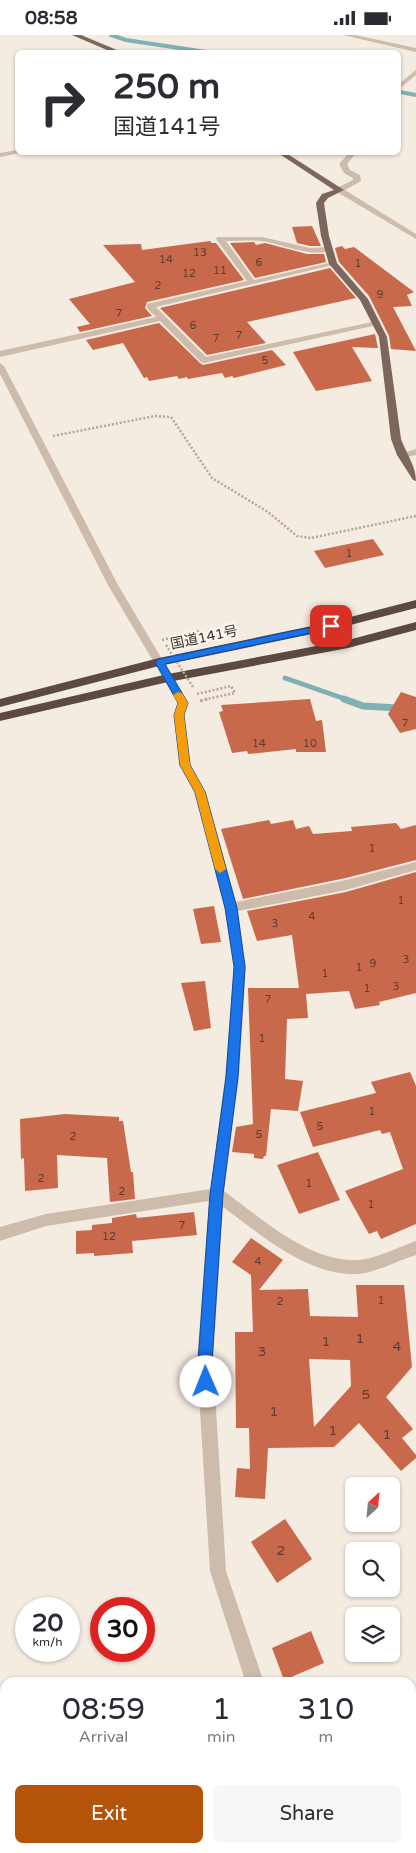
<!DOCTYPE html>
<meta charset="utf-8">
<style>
:root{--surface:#fff;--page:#f7f7f7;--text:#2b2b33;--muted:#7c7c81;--accent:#b45309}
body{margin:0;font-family:"Varela Round","Noto Sans JP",sans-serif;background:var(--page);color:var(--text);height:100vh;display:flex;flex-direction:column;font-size:19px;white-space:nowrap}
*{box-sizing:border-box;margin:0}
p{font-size:16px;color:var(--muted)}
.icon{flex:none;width:28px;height:28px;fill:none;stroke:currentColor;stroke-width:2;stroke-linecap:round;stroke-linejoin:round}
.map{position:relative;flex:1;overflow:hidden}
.details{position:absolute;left:0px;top:1642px;width:416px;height:176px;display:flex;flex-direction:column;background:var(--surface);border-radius:15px 15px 0 0;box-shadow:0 1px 4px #0004}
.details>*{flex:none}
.hud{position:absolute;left:15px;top:15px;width:386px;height:105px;border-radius:8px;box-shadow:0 1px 4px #0004;background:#fff;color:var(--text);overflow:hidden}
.needle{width:32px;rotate:26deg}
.tools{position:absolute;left:345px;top:1442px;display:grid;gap:10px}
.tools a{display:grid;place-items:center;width:55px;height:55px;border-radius:8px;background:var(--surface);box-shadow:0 1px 4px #0004;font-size:25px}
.speed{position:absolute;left:15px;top:1562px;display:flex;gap:10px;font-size:25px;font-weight:700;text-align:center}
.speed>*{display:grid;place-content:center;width:65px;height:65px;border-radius:50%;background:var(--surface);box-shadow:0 1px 4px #0004;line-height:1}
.speed small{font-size:12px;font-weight:400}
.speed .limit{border:8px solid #d22;background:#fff;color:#111}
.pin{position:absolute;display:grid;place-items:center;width:42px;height:42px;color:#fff;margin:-21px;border-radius:10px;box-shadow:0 2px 8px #0006}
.me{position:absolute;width:55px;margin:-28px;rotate:359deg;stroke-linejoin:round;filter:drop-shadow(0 0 4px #0008)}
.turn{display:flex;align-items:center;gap:18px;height:105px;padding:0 15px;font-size:22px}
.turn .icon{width:65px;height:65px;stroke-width:2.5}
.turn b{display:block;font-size:35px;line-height:42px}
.eta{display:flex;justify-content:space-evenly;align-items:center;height:85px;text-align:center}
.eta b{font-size:30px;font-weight:600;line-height:35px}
.primary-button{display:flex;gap:10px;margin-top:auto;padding:10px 15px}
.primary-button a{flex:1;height:58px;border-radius:8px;background:var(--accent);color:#fff;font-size:20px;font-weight:600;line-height:58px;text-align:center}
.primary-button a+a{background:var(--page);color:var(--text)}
.status{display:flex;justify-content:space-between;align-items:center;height:35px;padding:0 25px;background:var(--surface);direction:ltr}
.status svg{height:14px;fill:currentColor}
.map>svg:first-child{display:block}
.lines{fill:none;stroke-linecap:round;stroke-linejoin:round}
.stream-far2{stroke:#7fb0b2;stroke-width:4}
.stream-far1{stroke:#7fb0b2;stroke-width:5}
.stream{stroke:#7fb0b2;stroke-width:7}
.building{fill:#c8694b;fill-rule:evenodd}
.path-far1{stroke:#b9a596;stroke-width:2.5;stroke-dasharray:2 2;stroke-linecap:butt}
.path{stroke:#b9a596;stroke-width:3;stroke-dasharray:2.5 2.5;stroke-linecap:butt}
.minor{fill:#cdbbac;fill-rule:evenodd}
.major{fill:#7d675c;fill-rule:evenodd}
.highway{fill:#5c4a42;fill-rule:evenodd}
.path-bridge{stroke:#b9a596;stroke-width:2.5;stroke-dasharray:2 2;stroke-linecap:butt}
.route{fill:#1a73e8;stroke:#114b97}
.slow{fill:#f59e0b}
.labels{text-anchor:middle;stroke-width:4.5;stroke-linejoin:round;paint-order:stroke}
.number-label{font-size:11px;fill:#5e3e33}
.street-label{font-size:14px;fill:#3b302b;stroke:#fbf5ee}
.near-number-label{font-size:14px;fill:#5e3e33}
</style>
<div class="status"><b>08:58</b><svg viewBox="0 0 49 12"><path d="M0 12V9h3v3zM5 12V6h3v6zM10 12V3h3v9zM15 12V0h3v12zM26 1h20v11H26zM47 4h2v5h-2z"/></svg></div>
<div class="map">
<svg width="416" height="1818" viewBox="0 0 416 1818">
<rect width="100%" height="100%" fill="#f4ebe1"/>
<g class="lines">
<g class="stream-far2">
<path d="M111 0 126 5 213 18"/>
<path d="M400 57 416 60"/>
</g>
<path class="stream-far1" d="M285 643 348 665"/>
<path class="stream" d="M344 664 363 671 416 674"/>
</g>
<g class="building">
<path d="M312 191 321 211H310L297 208 292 192Z"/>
<path d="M210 206 212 208H216L244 245 147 267 145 273 152 281 80 297 77 292 90 289 69 264 135 247 103 210 141 209 142 215Z"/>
<path d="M254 207 256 210 265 208 307 219H324L326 227 255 243 230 208Z"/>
<path d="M342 211 345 214 354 212 414 257 407 260 412 271 393 272 416 316 391 314 389 301 369 261 339 227 335 213Z"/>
<path d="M330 233 356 263 247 287 266 308 207 320 160 273Z"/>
<path d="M159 288 200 328 203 330 272 315 286 330 234 343 232 341 225 343 222 338 188 344 187 342 179 344 177 341 149 346 147 342 144 343 123 308 93 315 86 305Z"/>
<path d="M375 299 378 313 352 312 372 346 316 356 293 317Z"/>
<path d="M373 504 384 520 325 533 314 516Z"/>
<path d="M401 657 416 662V694L400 698 388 679Z"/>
<path d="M310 664 316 686 322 685 326 717H296V714L248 719 247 716 232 718 219 677 223 676 221 670Z"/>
<path d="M269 785 271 789 293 785 296 794 309 791 313 799 352 796 351 792 396 788 401 794 416 790V825L346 843 243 864 221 794Z"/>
<path d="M416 837V958L379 967 380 970 355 974 349 956 306 959 308 983 287 984 285 1044 303 1046 298 1076 271 1074 266 1121H264L263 1124 254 1123V1119L232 1117 236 1092 253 1089 248 953H299L292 900 257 906 247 876 346 857Z"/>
<path d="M214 871 221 907 201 909 193 874Z"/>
<path d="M205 946 211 993 194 996 181 948Z"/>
<path d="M410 1037 416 1051V1189L381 1204 377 1196 369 1199 345 1156 403 1134 390 1097 382 1099 380 1095 313 1112 300 1077 376 1058 371 1047Z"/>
<path d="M65 1079 119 1082V1086H123L131 1137H133L135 1164 110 1167 107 1123 57 1120 58 1153 25 1156 24 1123 21 1124 20 1084Z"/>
<path d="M318 1117 340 1165 299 1179 277 1130Z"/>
<path d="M194 1177 197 1200 132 1206 133 1218 94 1221V1218L76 1219V1196L92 1195V1190L112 1188V1183L136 1179 137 1183Z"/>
<path d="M251 1203 283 1225 259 1255 308 1254 310 1281 358 1282 356 1250H404L412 1332 386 1362 413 1394 402 1403 416 1420V1423L401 1436 359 1388 334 1412 268 1413 265 1464 235 1462 237 1433 250 1434 249 1393H236L235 1297H253L251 1240 232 1227ZM309 1324 350 1325 351 1351 314 1392Z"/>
<path d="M285 1484 312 1524 277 1548 251 1507Z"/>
<path d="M311 1596 324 1628 284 1645 272 1613Z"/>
</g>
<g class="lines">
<g class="path-far1">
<path d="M53 401 155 381 171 382 212 443 268 477 297 501 311 503 416 481"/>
<path d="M162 605 199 596 204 601H202"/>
<path d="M197 659 231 651 235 658 202 665"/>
</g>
<path class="path" d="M200 666 208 664"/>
<g class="minor">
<path d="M343 0H355L416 13V17Z"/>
<path d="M416 35V40L399 54V49Z"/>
<path d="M18 115V118H20L0 122V118Z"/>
<path d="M349 118H356L347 129 350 135 360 140 361 146 345 155 416 199V204L337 157V153L353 145V143L344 138 339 129Z"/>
<path d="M217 202H262L310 213 328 212 332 214C316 225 280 208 262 206 250 205 237 206 226 206L254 245 333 227 337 229 156 272 206 322 377 286 381 288 377 290 204 328 201 327 160 286 0 322V316L156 282 147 273V269L247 246 216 204Z"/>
<path d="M0 328 4 331 118 550 188 668 184 680 191 730 206 757 236 867 346 845 416 827V835L346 855 238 876 246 932 239 1042 224 1156C261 1183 310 1228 358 1225 375 1224 399 1212 416 1206V1220C399 1225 375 1238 358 1239 309 1242 260 1199 223 1172L213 1327 226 1536 264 1648H246L210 1536 197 1327 209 1166 46 1191 0 1206V1192L46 1179 211 1154 225 1042 234 932 225 873 194 757 179 730 174 680 178 668 108 550 0 339Z"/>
<path d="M416 414V420L402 423 397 420Z"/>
<path d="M306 1814H324L325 1818H307Z"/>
</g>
<g class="major">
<path d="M72 0H81L124 18H114Z"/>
<path d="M278 118H286L344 155 328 163 324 168 329 201 337 228 368 264 387 302 401 404C406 418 416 431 416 446L413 445 397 420 391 404 379 302 360 265 329 229 321 201 316 168 322 159 334 155Z"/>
</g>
<g class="highway">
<path d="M416 565V573L331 595 159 631 0 672V664L159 623 331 587Z"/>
<path d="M416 587V595L348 613 168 647 0 686V678L168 639 348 605Z"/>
</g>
<path class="path-bridge" d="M166 610 193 652"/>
</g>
<path class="route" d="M331 588 335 591 334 593 165 629 188 668 184 680 190 730 205 757 237 873 245 932 238 1042 223 1159 212 1327 213 1347 211 1352 206 1354 201 1352 198 1327 210 1159 226 1042 234 932 225 873 195 757 180 730 174 680 178 668 155 627 159 624Z"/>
<path class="slow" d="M178 657 182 658 188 668 184 680 190 730 205 757 226 834 220 838 215 834 195 757 180 730 174 680 178 668 173 660Z"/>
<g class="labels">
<g class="number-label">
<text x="200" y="221">13</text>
<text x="166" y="228">14</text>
<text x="259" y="231">6</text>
<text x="358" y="232">1</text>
<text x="220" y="239">11</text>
<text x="189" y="242">12</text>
<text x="158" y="254">2</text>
<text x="380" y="263">9</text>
<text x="119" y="282">7</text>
<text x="193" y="294">6</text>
<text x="239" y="304">7</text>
<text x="216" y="307">7</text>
<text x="265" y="329">5</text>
<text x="349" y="522">1</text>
<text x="405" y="692">7</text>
<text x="259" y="712">14</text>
<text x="310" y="712">10</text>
<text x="372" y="817">1</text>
<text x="401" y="869">1</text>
<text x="312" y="885">4</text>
<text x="275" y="892">3</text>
<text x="406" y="928">3</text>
<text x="373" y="932">9</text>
<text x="359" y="936">1</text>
<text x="325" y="942">1</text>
<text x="396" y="955">3</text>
<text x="367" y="957">1</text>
<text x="268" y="968">7</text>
<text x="262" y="1007">1</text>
<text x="372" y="1080">1</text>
<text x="320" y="1095">5</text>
<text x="259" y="1103">5</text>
<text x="73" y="1105">2</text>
<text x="41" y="1147">2</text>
<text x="309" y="1152">1</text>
<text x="122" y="1160">2</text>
<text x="371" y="1173">1</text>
<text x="182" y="1194">7</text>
<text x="109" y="1205">12</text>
<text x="258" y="1230">4</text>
<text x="381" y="1269">1</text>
<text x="280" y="1270">2</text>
</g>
<g class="street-label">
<text transform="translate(204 602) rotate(-12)" y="5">国道141号</text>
</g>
<g class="near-number-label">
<text x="360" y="1308">1</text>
<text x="326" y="1311">1</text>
<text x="397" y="1316">4</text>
<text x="262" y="1321">3</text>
<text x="366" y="1364">5</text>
<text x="274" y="1381">1</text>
<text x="333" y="1400">1</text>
<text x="387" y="1404">1</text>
<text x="281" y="1520">2</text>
</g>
</g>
</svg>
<div class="tools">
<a><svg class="needle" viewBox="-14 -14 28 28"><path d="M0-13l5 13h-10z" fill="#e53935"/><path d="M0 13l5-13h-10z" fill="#7c7c81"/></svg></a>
<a><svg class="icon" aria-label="search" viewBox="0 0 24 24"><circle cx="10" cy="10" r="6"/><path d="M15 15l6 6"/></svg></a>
<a><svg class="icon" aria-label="layers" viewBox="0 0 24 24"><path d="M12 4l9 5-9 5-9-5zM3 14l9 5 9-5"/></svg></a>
</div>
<div class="speed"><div>20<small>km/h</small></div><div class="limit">30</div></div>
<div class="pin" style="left:331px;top:591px;background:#d93025"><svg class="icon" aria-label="arrive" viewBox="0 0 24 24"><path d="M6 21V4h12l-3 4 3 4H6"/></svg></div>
<svg class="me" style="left:206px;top:1347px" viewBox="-20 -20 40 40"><circle r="19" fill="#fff"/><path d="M0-13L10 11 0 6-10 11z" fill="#1a73e8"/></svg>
<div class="hud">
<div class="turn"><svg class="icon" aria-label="right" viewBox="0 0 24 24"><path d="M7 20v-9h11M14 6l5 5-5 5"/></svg><div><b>250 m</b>国道141号</div></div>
</div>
<section class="details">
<div class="eta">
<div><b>08:59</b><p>Arrival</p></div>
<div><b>1</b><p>min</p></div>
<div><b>310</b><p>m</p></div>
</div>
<div class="primary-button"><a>Exit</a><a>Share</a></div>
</section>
</div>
